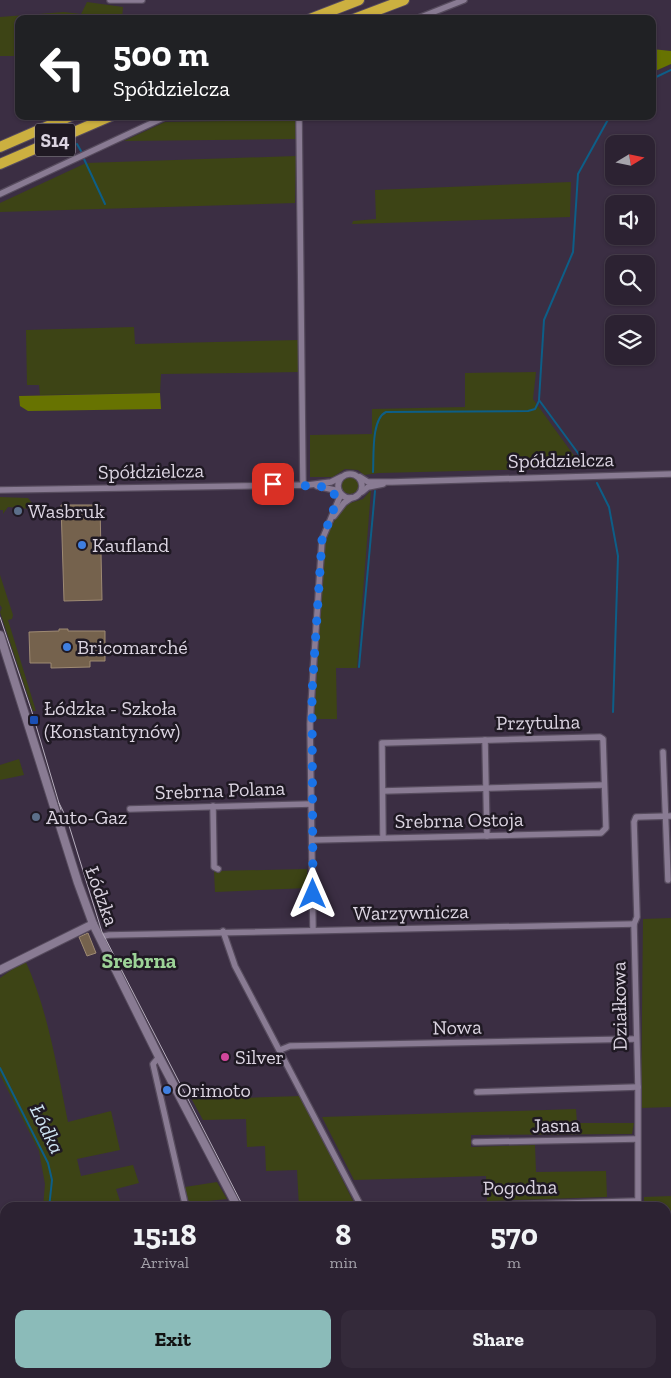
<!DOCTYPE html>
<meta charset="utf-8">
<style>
:root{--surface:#2c2232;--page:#342a3a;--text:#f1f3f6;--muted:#a6a4ac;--line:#483f4d;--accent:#8bbbb9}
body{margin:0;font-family:"Zilla Slab",serif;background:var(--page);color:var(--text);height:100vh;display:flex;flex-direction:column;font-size:19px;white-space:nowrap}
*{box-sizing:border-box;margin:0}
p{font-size:16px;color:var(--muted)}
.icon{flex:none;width:28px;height:28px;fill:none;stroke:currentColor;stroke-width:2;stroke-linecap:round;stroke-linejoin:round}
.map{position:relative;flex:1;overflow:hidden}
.panel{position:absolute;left:0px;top:1202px;width:671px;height:176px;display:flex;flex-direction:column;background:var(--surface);border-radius:15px 15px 0 0;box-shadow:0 1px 4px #0004,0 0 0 1px var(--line)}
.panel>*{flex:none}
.top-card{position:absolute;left:15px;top:15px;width:641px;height:105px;border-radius:10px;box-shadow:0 1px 4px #0004,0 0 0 1px var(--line);background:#202124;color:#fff;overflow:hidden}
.needle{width:32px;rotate:80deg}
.tools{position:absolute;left:605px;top:135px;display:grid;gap:10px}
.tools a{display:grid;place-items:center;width:50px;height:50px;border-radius:10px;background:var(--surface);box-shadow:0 1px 4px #0004,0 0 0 1px var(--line);font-size:25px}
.pin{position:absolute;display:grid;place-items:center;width:42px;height:42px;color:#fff;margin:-21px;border-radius:10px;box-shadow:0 2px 8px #0006}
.me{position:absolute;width:55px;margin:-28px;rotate:0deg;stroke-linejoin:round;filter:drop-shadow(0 0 4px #0008)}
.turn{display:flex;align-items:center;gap:18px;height:105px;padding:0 15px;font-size:22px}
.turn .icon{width:65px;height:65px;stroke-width:2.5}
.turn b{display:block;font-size:35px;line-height:42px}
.eta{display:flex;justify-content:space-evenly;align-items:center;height:85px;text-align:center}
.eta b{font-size:30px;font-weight:700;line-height:35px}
.primary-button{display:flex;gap:10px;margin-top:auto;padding:10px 15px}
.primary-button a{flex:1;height:58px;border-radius:10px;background:var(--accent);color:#111;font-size:20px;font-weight:700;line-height:58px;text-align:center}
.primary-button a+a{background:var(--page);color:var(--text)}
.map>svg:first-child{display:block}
.green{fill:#3d4415}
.forest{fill:#677301}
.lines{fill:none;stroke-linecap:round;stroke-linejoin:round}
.stream{stroke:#0d5e87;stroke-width:2}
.building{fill:#75624d;stroke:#9e8a73}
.street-casing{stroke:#564b5d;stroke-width:8}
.secondary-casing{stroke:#564b5d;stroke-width:10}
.highway-casing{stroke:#564b5d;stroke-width:12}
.street{stroke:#897b93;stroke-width:5.5}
.secondary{stroke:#897b93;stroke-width:8}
.highway{stroke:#ccb040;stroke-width:10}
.tram{stroke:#b7afbe;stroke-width:1}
.route{stroke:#1a73e8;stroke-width:9;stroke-dasharray:0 16.2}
.service-dot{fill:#5c6f8a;stroke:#1f1923;stroke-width:2}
.shop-dot{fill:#3f7fe0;stroke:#1f1923;stroke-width:2}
.transit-dot{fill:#1a4fb4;stroke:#1f1923;stroke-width:2}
.hotel-dot{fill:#d1479c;stroke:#1f1923;stroke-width:2}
.labels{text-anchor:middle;stroke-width:5;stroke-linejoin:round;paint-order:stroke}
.shield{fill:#1f1923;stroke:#a39ca8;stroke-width:1}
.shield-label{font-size:19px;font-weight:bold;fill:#dbd4e1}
.street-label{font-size:20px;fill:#dbd4e1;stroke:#1f1923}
.poi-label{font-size:20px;fill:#dbd4e1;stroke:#1f1923;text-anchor:start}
.neighbourhood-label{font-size:21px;font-weight:bold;fill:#9cd397;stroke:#1f1923}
.water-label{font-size:21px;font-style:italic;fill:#cde2f1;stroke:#1f1923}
</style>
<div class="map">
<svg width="671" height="1378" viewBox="0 0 671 1378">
<rect width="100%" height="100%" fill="#3b2e43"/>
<g class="green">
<path d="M87 2 123 7 122 19H19V56H0V17L64 12 81 14Z"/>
<path d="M297 120 296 139 124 141 165 122Z"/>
<path d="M296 156 295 203 0 212V203L86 163Z"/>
<path d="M571 182 570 217 352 224 353 221 376 219 375 190Z"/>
<path d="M134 327 135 344 299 340 300 372 161 374 160 393 40 395 39 385H27L26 330Z"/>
<path d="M536 372 533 399 583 468 379 473 364 475 358 470 345 469 333 477H310V435L372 434V409L465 407V373Z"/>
<circle cx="350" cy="485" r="9"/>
<path d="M371 490 357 668H336L337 719H314L325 537 342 508 347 504 363 499Z"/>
<path d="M0 497 28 498 32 503V513H30V509L8 507 3 514V510H0Z"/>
<path d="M0 575 13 615 12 619 8 620 36 711H33L0 612 2 608 0 605Z"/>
<path d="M19 759 24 775 0 780V765Z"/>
<path d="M307 869 308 888 215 892 214 871Z"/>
<path d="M671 918V1107L641 1108 643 919Z"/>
<path d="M25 960C48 1010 57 1068 68 1122L111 1111 120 1150 77 1159 81 1176 133 1165 139 1183 116 1189 122 1207H43L45 1184 39 1151 0 1075V978Z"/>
<path d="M190 1096 204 1099 301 1096 356 1207H299L297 1170 266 1171 265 1146 247 1147 246 1119 203 1120Z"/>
<path d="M576 1109 577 1123H634L632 1134 471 1135V1147L535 1145 536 1172 606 1171 607 1197 487 1201 486 1176 354 1180 322 1117Z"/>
<path d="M217 1182 227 1199 189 1203 185 1187Z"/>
<path d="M671 1196V1282L666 1283V1208L644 1207V1197Z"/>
<path d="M43 1374H195V1378H31Z"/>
</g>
<g class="forest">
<path d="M652 49 671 51V64L653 72Z"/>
<path d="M160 393 161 409 28 411 20 406 19 396Z"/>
</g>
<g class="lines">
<g class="stream">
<path d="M652 79 671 70"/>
<path d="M77 144 81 151"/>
<path d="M84 159 105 204"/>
<path d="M586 464 539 400 544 320 573 252 578 174 610 116"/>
<path d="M373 472C374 457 371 419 386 412L528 411 535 409 539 401"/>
<path d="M597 483 609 507 618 556 613 712"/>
<path d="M359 667 375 491"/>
<path d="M0 1068 48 1163 52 1180 49 1208"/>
<path d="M43 1374 44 1378"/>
</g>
</g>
<g class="building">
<path d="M61 505H100L102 600 64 601Z"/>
<path d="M59 629H68V631H105V661H90V667L51 668V663H30L29 632 59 631Z"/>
<path d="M88 933 96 953 87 956 79 937Z"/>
</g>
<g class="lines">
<defs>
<g id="street">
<path d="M110 0H142"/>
<path d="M416 19 464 0"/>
<path d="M299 116 303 485"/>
<path d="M0 194 167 116"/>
<circle cx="350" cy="486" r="12"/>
<path d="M360 477 368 482H392L671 474"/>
<path d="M317 486 339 491"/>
<path d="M0 490 308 485 331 482 341 477"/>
<path d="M362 492 368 487 383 484"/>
<path d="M334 516 344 503 351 498"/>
<path d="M485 740 487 836"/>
<path d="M663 752 668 880"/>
<path d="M383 791 604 785"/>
<path d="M213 806 214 864V867L218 869"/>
<path d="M130 809 311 804"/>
<path d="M312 840 601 833 606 828 603 739 600 737 382 743 383 838"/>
<path d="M313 930 310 724 313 673 322 540 341 494"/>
<path d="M223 931 235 966 362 1208"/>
<path d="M99 937 109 935 634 924"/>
<path d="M280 1050 290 1046 636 1039"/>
<path d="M159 1057 153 1064 186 1208"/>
<path d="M477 1092 638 1087"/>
<path d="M475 1142 637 1139"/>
<path d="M402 1208 638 1201"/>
<path d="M638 1208V1087L634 924 637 917 634 822 636 817 671 816"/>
<path d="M200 1374 201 1378"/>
<path d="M449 1374 452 1378"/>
<path d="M7 1378 19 1374"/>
<path d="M605 1378 671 1376"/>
</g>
<g id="secondary">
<path d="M0 635 78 883 93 924 159 1057 238 1208"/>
<path d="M0 970 93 924"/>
<path d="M326 1374 328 1378"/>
</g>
<g id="highway">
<path d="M310 19 359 0"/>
<path d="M354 19 404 0"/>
<path d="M0 147 71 116"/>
<path d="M0 164 111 116"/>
</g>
</defs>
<use href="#street" class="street-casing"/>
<use href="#secondary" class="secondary-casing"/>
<use href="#highway" class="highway-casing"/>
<use href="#street" class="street"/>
<use href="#secondary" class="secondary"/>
<use href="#highway" class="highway"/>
<g class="tram">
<path d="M0 617 32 712 61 810"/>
<path d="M59 803 67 819 102 932 244 1208"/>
<path d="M331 1374 333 1378"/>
</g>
</g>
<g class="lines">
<path class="route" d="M273 484 328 487 334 493 336 503 322 540 312 693 313 894"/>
</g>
<g class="service-dot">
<circle cx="18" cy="511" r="5"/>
<circle cx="36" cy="817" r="5"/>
</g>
<g class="shop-dot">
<circle cx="82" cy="545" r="5"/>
<circle cx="67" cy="647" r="5"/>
<circle cx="167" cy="1090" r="5"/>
</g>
<rect class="transit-dot" x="29" y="715" width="10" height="10" rx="2.5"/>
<circle class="hotel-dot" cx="225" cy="1057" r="5"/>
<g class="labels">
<rect class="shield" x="35" y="123.5" width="40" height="33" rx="4"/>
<g class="shield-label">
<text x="55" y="147">S14</text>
</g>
<g class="street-label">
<text transform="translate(561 460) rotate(-1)" y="7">Spółdzielcza</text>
<text transform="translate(151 471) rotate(-1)" y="7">Spółdzielcza</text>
<text transform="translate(538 722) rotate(-1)" y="7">Przytulna</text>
<text transform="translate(220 790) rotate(-2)" y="7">Srebrna Polana</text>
<text transform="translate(459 820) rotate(-1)" y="7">Srebrna Ostoja</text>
<text transform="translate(102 896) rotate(70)" y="7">Łódzka</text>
<text transform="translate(411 912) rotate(-1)" y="7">Warzywnicza</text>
<text transform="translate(619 1006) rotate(-91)" y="7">Działkowa</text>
<text transform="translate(457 1027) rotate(-1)" y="7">Nowa</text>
<text transform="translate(556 1125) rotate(-1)" y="7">Jasna</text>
<text transform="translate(520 1187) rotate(-1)" y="7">Pogodna</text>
</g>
<g class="poi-label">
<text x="28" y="518">Wasbruk</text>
<text x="92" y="552">Kaufland</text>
<text x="77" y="654">Bricomarché</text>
<text x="44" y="715">Łódzka - Szkoła<tspan x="44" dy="23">(Konstantynów)</tspan></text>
<text x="46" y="824">Auto-Gaz</text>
<text x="235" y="1064">Silver</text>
<text x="177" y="1097">Orimoto</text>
</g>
<g class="neighbourhood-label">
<text x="139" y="968">Srebrna</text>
</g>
<g class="water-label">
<text transform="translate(47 1129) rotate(64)" y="7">Łódka</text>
</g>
</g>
</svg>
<div class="tools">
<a><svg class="needle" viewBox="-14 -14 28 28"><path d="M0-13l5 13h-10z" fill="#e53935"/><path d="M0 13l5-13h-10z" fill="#a6a4ac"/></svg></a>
<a><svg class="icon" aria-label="sound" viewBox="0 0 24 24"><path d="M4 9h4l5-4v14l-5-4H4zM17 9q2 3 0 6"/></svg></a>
<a><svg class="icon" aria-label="search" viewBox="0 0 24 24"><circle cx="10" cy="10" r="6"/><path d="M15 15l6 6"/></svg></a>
<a><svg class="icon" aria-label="layers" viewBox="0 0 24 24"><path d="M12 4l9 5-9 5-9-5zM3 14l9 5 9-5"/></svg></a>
</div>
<div class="pin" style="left:273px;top:484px;background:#d93025"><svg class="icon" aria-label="arrive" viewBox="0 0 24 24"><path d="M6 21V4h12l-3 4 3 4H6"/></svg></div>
<svg class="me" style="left:313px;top:894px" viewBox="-20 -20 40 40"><path d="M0-17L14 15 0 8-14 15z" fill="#1a73e8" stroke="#fff" stroke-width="4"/></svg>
<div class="top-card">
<div class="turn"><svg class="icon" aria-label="left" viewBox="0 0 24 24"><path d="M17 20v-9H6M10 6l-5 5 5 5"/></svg><div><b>500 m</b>Spółdzielcza</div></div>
</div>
<section class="panel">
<div class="eta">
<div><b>15:18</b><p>Arrival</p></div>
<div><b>8</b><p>min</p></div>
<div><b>570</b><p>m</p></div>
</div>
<div class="primary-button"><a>Exit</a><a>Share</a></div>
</section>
</div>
